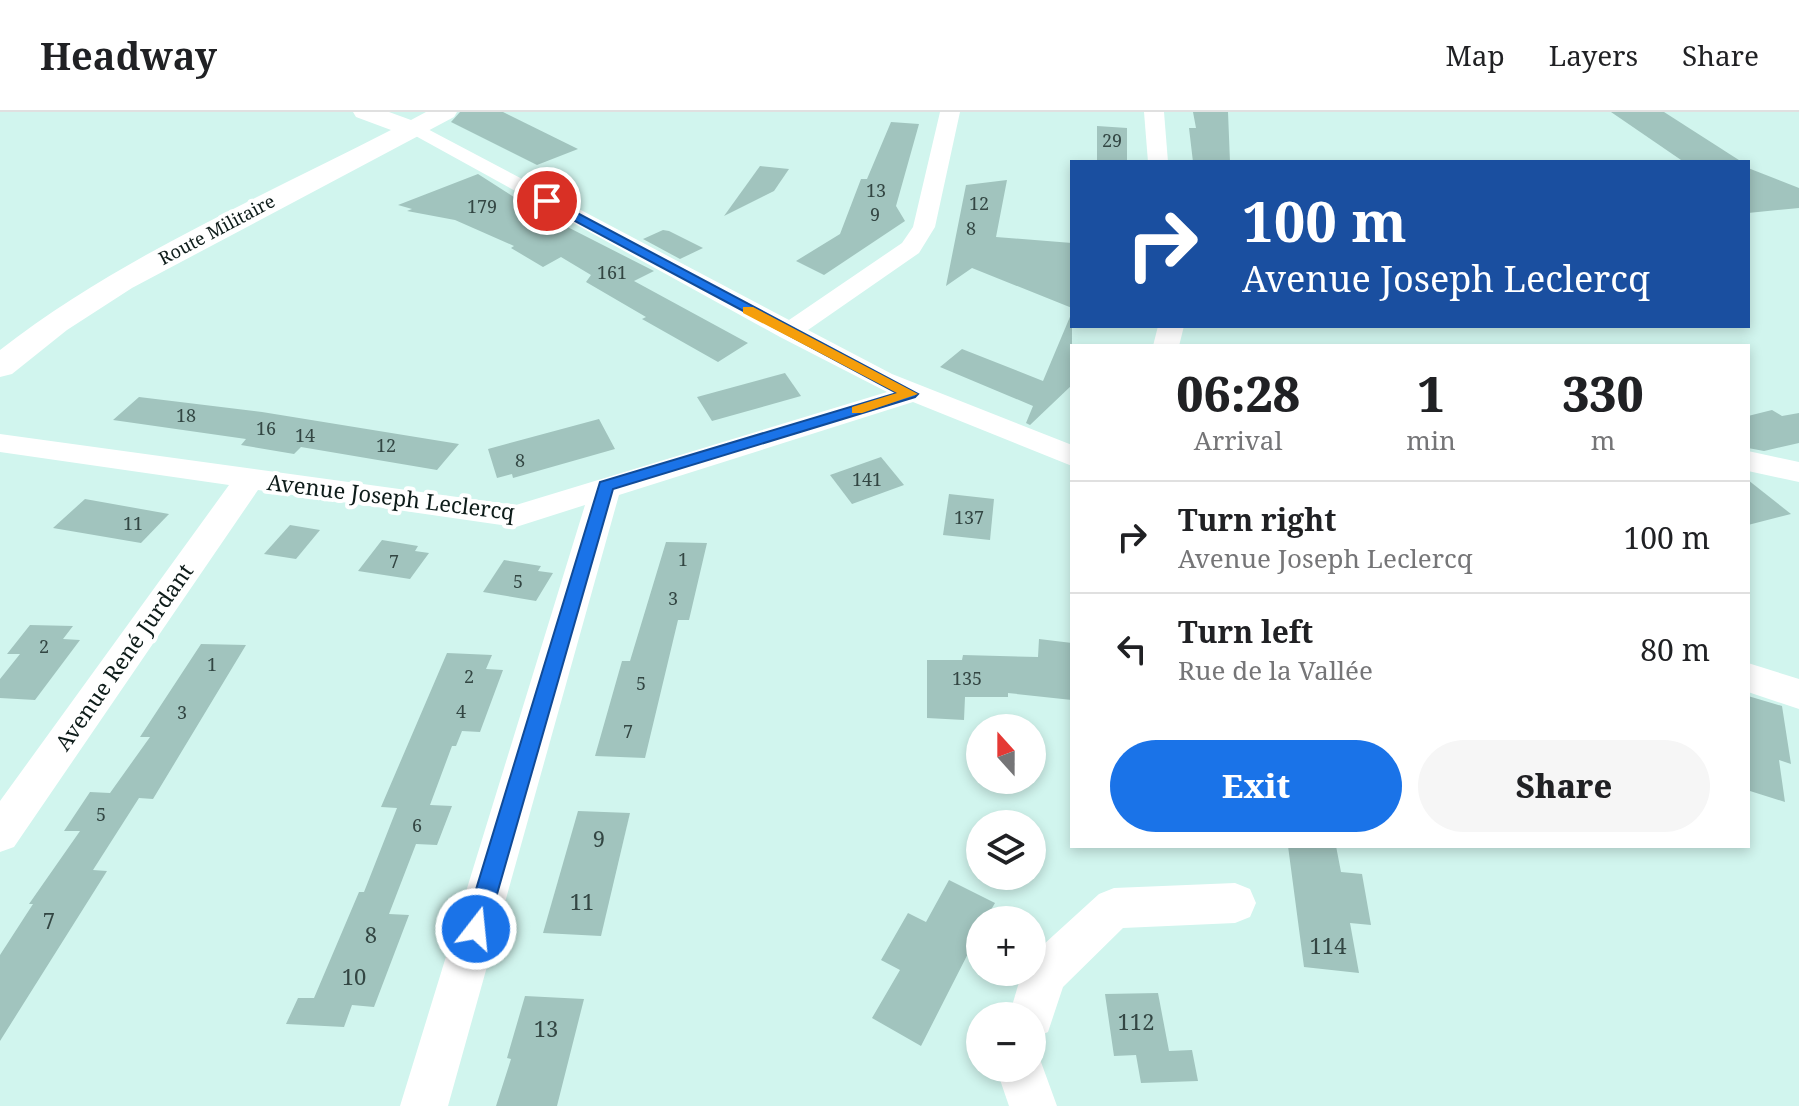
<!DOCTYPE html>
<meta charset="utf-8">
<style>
:root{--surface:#fff;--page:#f6f6f6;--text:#202124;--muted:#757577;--line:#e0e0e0;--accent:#1a73e8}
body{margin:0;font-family:"Noto Serif",serif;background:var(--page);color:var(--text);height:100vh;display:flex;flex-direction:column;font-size:30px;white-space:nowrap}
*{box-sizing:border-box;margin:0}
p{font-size:26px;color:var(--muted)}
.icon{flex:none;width:44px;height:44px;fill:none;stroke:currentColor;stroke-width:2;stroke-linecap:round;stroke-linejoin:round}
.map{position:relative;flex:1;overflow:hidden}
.sheet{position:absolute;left:1070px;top:232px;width:680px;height:504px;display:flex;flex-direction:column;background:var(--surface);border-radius:0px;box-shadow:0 4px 12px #0003}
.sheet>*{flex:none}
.top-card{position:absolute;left:1070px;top:48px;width:680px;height:168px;border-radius:0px;box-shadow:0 4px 12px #0003;background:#1a4fa0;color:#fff;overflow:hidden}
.needle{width:52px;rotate:339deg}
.fabs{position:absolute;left:966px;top:602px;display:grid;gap:16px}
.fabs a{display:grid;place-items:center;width:80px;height:80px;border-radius:50%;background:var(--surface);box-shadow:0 4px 12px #0003;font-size:40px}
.pin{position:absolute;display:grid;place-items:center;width:68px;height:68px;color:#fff;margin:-34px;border:4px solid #fff;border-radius:50%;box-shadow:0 2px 8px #0007}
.me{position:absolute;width:88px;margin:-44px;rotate:16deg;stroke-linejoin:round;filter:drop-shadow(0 0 6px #0008)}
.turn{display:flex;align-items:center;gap:28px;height:168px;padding:0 40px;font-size:36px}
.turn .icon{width:104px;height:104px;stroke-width:2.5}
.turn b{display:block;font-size:56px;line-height:68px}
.eta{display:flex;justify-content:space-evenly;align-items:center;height:136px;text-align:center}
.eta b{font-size:48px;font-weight:800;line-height:56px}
.action{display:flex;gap:16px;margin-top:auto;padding:16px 40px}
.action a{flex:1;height:92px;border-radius:48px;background:var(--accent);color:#fff;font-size:32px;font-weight:800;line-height:92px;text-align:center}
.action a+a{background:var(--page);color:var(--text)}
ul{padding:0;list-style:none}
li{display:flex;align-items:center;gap:24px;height:112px;padding:0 40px;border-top:2px solid var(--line)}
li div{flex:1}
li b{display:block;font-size:30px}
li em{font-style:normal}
header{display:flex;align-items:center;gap:48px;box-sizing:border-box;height:112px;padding:0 40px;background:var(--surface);border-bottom:2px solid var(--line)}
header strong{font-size:38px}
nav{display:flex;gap:44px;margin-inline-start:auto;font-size:28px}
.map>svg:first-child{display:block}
.building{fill:#a1c4be}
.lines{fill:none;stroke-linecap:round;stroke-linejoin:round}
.minor{fill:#fff;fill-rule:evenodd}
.tertiary{fill:#fff;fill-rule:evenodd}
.route{fill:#1a73e8;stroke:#114b97;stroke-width:2}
.slow{fill:#f59e0b}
.labels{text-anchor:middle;stroke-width:8;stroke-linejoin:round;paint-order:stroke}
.number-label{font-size:18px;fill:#334643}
.far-street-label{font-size:18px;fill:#0e1c1a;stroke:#fff}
.street-label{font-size:22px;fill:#0e1c1a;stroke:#fff}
.near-number-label{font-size:22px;fill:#334643}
</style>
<header>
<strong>Headway</strong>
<nav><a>Map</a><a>Layers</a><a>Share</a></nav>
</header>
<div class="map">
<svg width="1799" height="994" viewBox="0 0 1799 994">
<rect width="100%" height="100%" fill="#d1f5ee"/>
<g class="building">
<path d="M460 0H503L578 37 537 53 451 10Z"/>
<path d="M1193 0H1228L1230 50H1193L1189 16H1196Z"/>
<path d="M1611 0H1664L1742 50H1684Z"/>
<path d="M891 10 919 12 896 94 905 109 824 163 796 149 840 122 861 67H867Z"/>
<path d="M1097 14 1127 16V50H1097Z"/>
<path d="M760 54 789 57 774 79 724 104Z"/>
<path d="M1748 56 1799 76V96L1748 101Z"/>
<path d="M478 62 536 99 654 159 634 169 748 231 718 250 642 207 646 205 586 170 591 163 561 145 543 155 511 136 514 134 455 108 407 99 412 97 398 93Z"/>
<path d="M1007 68 996 125 1072 131V196L972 156 946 174 966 73Z"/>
<path d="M663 118 669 119 703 136 680 147 643 127Z"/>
<path d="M1072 200V273L1030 313 1026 311 1033 294 940 255 962 237 1043 269Z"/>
<path d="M785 261 801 284 712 309 697 285Z"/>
<path d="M139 285 262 300 459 332 437 358 301 335 294 342 241 333 246 327 113 308Z"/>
<path d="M1772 298 1782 304 1799 301V331L1764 339 1748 336V304Z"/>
<path d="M599 307 615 337 513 366 512 362 497 366 488 337Z"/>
<path d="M881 345 904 373 852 392 830 363Z"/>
<path d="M1748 368 1791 402 1748 413Z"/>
<path d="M949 382 994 387 990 428 943 423Z"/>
<path d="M85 387 169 402 141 431 53 416Z"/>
<path d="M290 413 320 418 296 447 264 442Z"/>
<path d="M382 428 418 434 415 439 429 441 410 467 358 459Z"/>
<path d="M666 430 707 431 689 508H678L645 646 595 644 622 549H630Z"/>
<path d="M504 448 541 454 538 459 553 461 536 489 483 480Z"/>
<path d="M30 513 73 514 63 527 80 528 35 588 0 586V567L20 542H7Z"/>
<path d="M1039 527 1072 531V588L1008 581V585H965L964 608 927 606V548H962L963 543 1038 545Z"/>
<path d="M201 532 246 533 153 687 139 686 93 758 107 759 0 929V843L33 792H29L80 719H64L90 680 110 681 150 625H140Z"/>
<path d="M447 541 492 543 486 557 503 558 480 620 462 619 456 634H452L430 693 452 694 437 733 416 732 389 802 409 803 374 895 352 893 344 915 286 912 298 886H314L359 780H364L397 696 381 695Z"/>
<path d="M1748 584 1782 594 1791 652 1779 648 1785 690 1750 679Z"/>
<path d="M578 699 630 701 601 824 543 821Z"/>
<path d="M1288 734H1336L1341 760 1362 762 1371 813 1350 811 1359 861 1304 855Z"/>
<path d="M949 768 995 791 985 808H980V818L921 934 872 906 900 858 881 848 908 801 926 810Z"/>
<path d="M1158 881 1169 939 1192 938 1198 969 1141 971 1136 943 1114 944 1105 882Z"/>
<path d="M525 884 584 887 557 994H496L511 947 507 946Z"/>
</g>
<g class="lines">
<g class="minor">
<path d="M940 0H960L935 115 919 141 808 218 892 262 1072 333V354L913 290 619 383 448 994H400L585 393 516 415 258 378 14 735 0 740V689L229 373 0 340V322L516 393 887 280 780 225 403 17 413 11 420 13 789 208 902 131 913 115Z"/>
<path d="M1144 0H1164L1168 50H1148Z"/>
<path d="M1158 214H1184L1179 234H1153Z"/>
<path d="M1748 339 1799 350V370L1748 359Z"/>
<path d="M1748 551 1799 567V597L1748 580Z"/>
<path d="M1235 771 1250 777 1256 791 1250 805 1235 811 1123 816 1063 875 1048 920 1032 927V904H1009L1022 860H1032V843L1099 782 1114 776Z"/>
<path d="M1032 937 1037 939 1057 994H1009L996 956H1032Z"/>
</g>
<path class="tertiary" d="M353 0H389L411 8 426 0H457L454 5 132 176 67 218 12 262 0 265V238C118 146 259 86 391 18L356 5Z"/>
</g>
<path class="route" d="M543 87H551L918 282 915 285 613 377 487 817 484 825 476 828 468 825 464 817 600 370 897 281 543 92Z"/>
<path class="slow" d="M743 195H753L918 282 862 301H852V295L897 281 743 201Z"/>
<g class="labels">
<g class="number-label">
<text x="1112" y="35">29</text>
<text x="876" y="85">13</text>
<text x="979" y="98">12</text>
<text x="482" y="101">179</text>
<text x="875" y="109">9</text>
<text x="971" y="123">8</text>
<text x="612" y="167">161</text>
<text x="186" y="310">18</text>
<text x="266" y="323">16</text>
<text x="305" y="330">14</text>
<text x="386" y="340">12</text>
<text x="520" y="355">8</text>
<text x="867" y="374">141</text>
<text x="969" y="412">137</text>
<text x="133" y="418">11</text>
<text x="683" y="454">1</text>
<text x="394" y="456">7</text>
<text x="518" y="476">5</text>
<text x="673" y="493">3</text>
<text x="44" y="541">2</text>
<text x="212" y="559">1</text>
<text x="469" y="571">2</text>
<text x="967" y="573">135</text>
<text x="641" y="578">5</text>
<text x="461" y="606">4</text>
<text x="182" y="607">3</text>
<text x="628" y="626">7</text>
<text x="101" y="709">5</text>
<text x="417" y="720">6</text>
</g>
<g class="far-street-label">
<text transform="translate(217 118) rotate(-28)" y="6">Route Militaire</text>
</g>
<g class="street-label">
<text transform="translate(391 385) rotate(7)" y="8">Avenue Joseph Leclercq</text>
<text transform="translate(124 545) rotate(-55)" y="8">Avenue René Jurdant</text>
</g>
<g class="near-number-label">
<text x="599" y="735">9</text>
<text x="582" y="798">11</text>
<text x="49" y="817">7</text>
<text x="371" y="831">8</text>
<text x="1328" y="842">114</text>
<text x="354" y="873">10</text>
<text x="1136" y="918">112</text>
<text x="546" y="925">13</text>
</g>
</g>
</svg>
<div class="fabs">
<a><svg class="needle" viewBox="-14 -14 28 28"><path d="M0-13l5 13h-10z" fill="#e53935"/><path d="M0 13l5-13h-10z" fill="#757577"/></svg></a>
<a><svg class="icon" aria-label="layers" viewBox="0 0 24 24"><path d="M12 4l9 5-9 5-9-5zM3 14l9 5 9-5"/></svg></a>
<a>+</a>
<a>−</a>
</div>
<div class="pin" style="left:547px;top:89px;background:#d93025"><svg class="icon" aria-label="arrive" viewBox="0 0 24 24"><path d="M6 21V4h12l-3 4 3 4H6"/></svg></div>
<svg class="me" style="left:476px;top:817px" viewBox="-20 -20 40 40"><circle r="17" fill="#1a73e8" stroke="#fff" stroke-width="3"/><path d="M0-11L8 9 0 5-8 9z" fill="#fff"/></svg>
<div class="top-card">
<div class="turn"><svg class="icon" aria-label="right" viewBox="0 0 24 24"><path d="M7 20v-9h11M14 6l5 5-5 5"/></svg><div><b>100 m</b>Avenue Joseph Leclercq</div></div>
</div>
<section class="sheet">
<div class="eta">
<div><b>06:28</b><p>Arrival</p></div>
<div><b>1</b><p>min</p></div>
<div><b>330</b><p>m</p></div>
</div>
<ul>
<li><svg class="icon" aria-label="right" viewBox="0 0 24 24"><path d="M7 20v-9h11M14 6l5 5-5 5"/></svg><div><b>Turn right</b><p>Avenue Joseph Leclercq</p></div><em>100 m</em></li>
<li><svg class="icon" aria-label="left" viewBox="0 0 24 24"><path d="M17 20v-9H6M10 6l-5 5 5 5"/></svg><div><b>Turn left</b><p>Rue de la Vallée</p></div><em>80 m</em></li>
</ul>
<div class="action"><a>Exit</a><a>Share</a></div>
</section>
</div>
